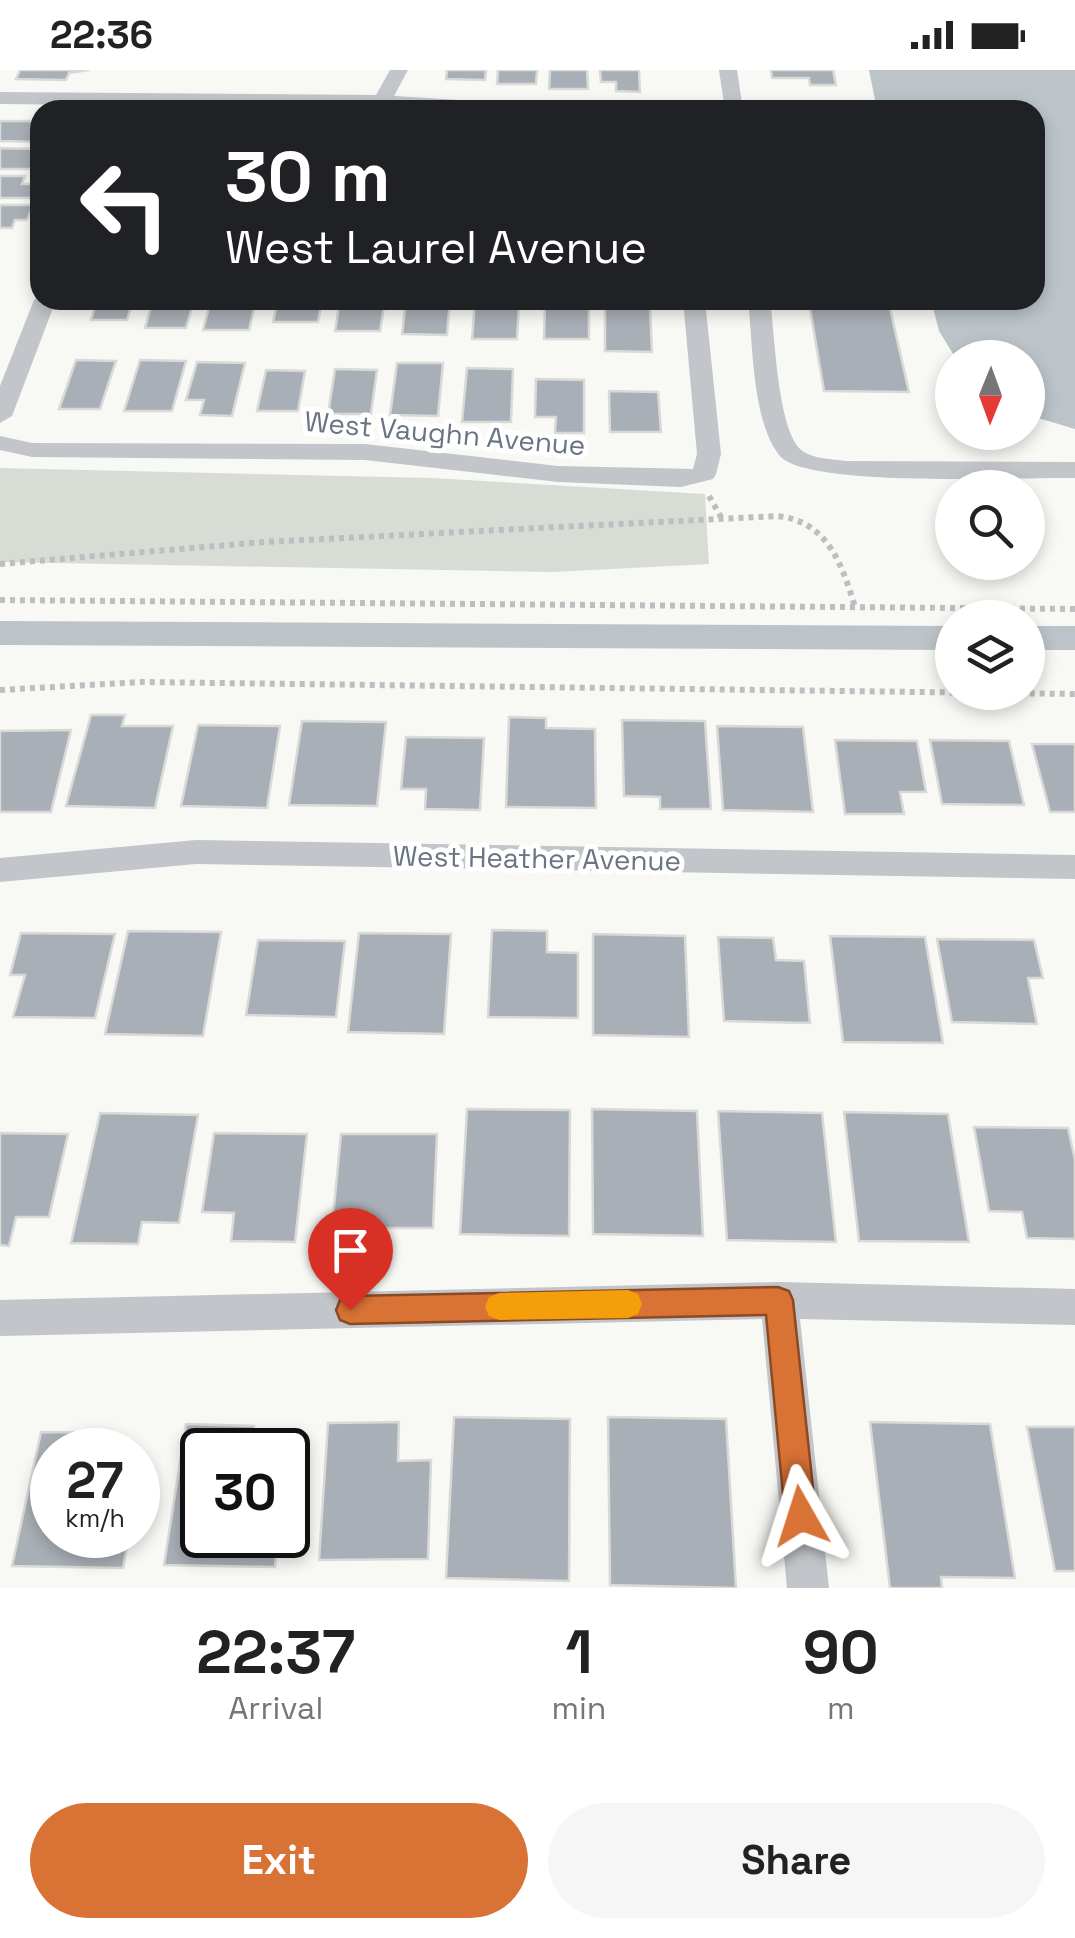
<!DOCTYPE html>
<style>
:root{--surface:#fff;--page:#f6f6f6;--text:#222;--muted:#767676;--accent:#d87235}
body{margin:0;font-family:"Space Grotesk",sans-serif;background:var(--page);color:var(--text);height:100vh;display:flex;flex-direction:column;font-size:38px;white-space:nowrap}
*{box-sizing:border-box;margin:0}
p{font-size:32px;color:var(--muted)}
.icon{flex:none;width:55px;height:55px;fill:none;stroke:currentColor;stroke-width:2;stroke-linecap:round;stroke-linejoin:round}
.map{position:relative;height:1518px;overflow:hidden}
.side{display:flex;flex-direction:column;background:var(--surface);flex:1}
.side>*{flex:none}
.hud{position:absolute;left:30px;top:30px;width:1015px;height:210px;border-radius:30px;box-shadow:0 5px 15px #0003;background:#202124;color:#fff;overflow:hidden}
.needle{width:65px;rotate:181deg}
.controls{position:absolute;left:935px;top:270px;display:grid;gap:20px}
.controls a{display:grid;place-items:center;width:110px;height:110px;border-radius:50%;background:var(--surface);box-shadow:0 5px 15px #0003;font-size:50px}
.speed{position:absolute;left:30px;top:1358px;display:flex;gap:20px;font-size:50px;font-weight:700;text-align:center}
.speed>*{display:grid;place-content:center;width:130px;height:130px;border-radius:50%;background:var(--surface);box-shadow:0 5px 15px #0003;line-height:1}
.speed small{font-size:25px;font-weight:400}
.speed .limit{border:5px solid #111;border-radius:15px;background:#fff;color:#111}
.pin{position:absolute;display:grid;place-items:center;width:85px;height:85px;color:#fff;margin:-102px -42px;border-radius:50% 50% 50% 0;rotate:-45deg;box-shadow:0 0 10px #0007}
.pin .icon{rotate:45deg}
.me{position:absolute;width:110px;margin:-55px;rotate:354deg;stroke-linejoin:round;filter:drop-shadow(0 0 8px #0008)}
.turn{display:flex;align-items:center;gap:35px;height:210px;padding:0 30px;font-size:45px}
.turn .icon{width:130px;height:130px;stroke-width:2.5}
.turn b{display:block;font-size:70px;line-height:85px}
.eta{display:flex;justify-content:space-evenly;align-items:center;height:170px;text-align:center}
.eta b{font-size:60px;font-weight:800;line-height:70px}
.button{display:flex;gap:20px;margin-top:auto;padding:20px 30px}
.button a{flex:1;height:115px;border-radius:60px;background:var(--accent);color:#fff;font-size:40px;font-weight:800;line-height:115px;text-align:center}
.button a+a{background:var(--page);color:var(--text)}
.status{display:flex;justify-content:space-between;align-items:center;height:70px;padding:0 50px;background:var(--surface);direction:ltr}
.status svg{height:28px;fill:currentColor}
.map>svg:first-child{display:block}
.green{fill:#d7ddd5}
.water{fill:#bcc4ca}
.lines{fill:none;stroke-linecap:round;stroke-linejoin:round}
.canal{fill:#bcc4ca;fill-rule:evenodd}
.building{fill:#a9afb6;stroke:#d9dad8;stroke-width:2.5}
.path{stroke:#bcbec1;stroke-width:6;stroke-dasharray:5 5;stroke-linecap:butt}
.minor{fill:#c2c5c9;fill-rule:evenodd}
.route{fill:#d87235;stroke:#8c4a22;stroke-width:2.5}
.slow{fill:#f59e0b}
.labels{text-anchor:middle;stroke-width:10;stroke-linejoin:round;paint-order:stroke}
.street-label{font-size:28px;fill:#697484;stroke:#fff}
</style>
<div class="status"><b>22:36</b><svg viewBox="0 0 49 12"><path d="M0 12V9h3v3zM5 12V6h3v6zM10 12V3h3v9zM15 12V0h3v12zM26 1h20v11H26zM47 4h2v5h-2z"/></svg></div>
<div class="map">
<svg width="1075" height="1518" viewBox="0 0 1075 1518">
<rect width="100%" height="100%" fill="#f8f8f5"/>
<path class="green" d="M0 398 432 408 705 424 709 494 553 502 0 492Z"/>
<path class="water" d="M869 0H1075V359L1028 345V288L955 287 939 261 931 230H1035V40H877Z"/>
<g class="lines">
<g class="canal">
<path d="M0 551 952 556V580L0 575Z"/>
<rect x="1028" y="556" width="47" height="24"/>
</g>
</g>
<g class="building">
<path d="M20 0H89L69 3 66 10 16 9Z"/>
<path d="M447 0H486L485 10 446 9Z"/>
<path d="M498 0H537L536 14H497Z"/>
<path d="M550 0H587L588 19H549Z"/>
<path d="M600 0H639L640 22 616 21V12H601Z"/>
<path d="M771 0H833L836 15H810L809 8H772Z"/>
<path d="M0 51H40V72L0 71Z"/>
<path d="M0 78 40 79V99H0Z"/>
<path d="M0 106H25L22 114H40L36 128H0Z"/>
<path d="M0 135H33L27 150H15L12 158H0Z"/>
<path d="M97 230H133L127 250H91Z"/>
<path d="M153 230H194L186 258H145Z"/>
<path d="M211 230H256L249 260H203Z"/>
<path d="M278 230H322L318 252H273Z"/>
<path d="M340 230H385L380 261H335Z"/>
<path d="M406 230H450L447 265 402 264Z"/>
<path d="M475 230 519 235 517 269H472Z"/>
<path d="M545 233H589V269H544Z"/>
<path d="M809 233 889 234 909 322 824 321Z"/>
<path d="M605 234H650L652 282 605 281Z"/>
<path d="M76 290 116 291 100 339H59Z"/>
<path d="M140 290 186 291 172 341H124Z"/>
<path d="M197 292 245 293 232 346 200 345 204 330H186Z"/>
<path d="M397 293H443L438 346 390 345Z"/>
<path d="M467 298 513 299 511 352H462Z"/>
<path d="M335 299 377 300 371 344H328Z"/>
<path d="M266 300 305 301 298 341H257Z"/>
<path d="M536 309 584 310V363H555L556 347H535Z"/>
<path d="M609 321 658 322 661 362H610Z"/>
<path d="M91 645H125L122 656H173L155 738 66 736Z"/>
<path d="M509 647 546 648V658L595 659 596 738 506 737Z"/>
<path d="M622 650 705 651 711 739H660V727L624 726Z"/>
<path d="M302 651 386 652 377 736 289 735Z"/>
<path d="M198 655 280 656 267 738 181 736Z"/>
<path d="M717 656 803 657 813 742 723 740Z"/>
<path d="M71 660 51 742H0V661Z"/>
<path d="M406 667 484 668 480 740 425 739 426 719H401Z"/>
<path d="M835 670 917 671 926 722H900L904 744H845Z"/>
<path d="M930 670 1009 671 1024 735 942 734Z"/>
<path d="M1032 674H1075V742H1050Z"/>
<path d="M492 860 547 861V882L578 883V948L488 947Z"/>
<path d="M128 861 221 862 203 966 105 964Z"/>
<path d="M21 863 115 864 95 948 13 947 25 905H10Z"/>
<path d="M359 863 451 864 444 964 348 962Z"/>
<path d="M593 864 685 866 689 967 593 965Z"/>
<path d="M830 866 925 867 943 973 843 972Z"/>
<path d="M718 867 773 868 776 890 804 891 810 953 724 951Z"/>
<path d="M937 869 1034 870 1043 908H1028L1037 954 952 952Z"/>
<path d="M258 870 345 871 336 947 246 945Z"/>
<path d="M467 1039 570 1040 569 1166 460 1164Z"/>
<path d="M592 1039 697 1041 703 1166 593 1164Z"/>
<path d="M718 1041 822 1043 836 1172 727 1170Z"/>
<path d="M844 1042 948 1044 969 1172 859 1171Z"/>
<path d="M100 1043 198 1045 179 1153 142 1152 138 1174 71 1173Z"/>
<path d="M974 1057 1068 1058 1075 1090V1169L1027 1168 1022 1142 989 1141Z"/>
<path d="M0 1063 68 1064 49 1147H16L9 1176 0 1175Z"/>
<path d="M214 1063 307 1064 295 1172 231 1171 234 1143 202 1142Z"/>
<path d="M341 1064H437L433 1158H332Z"/>
<path d="M454 1347 570 1349 569 1511 446 1508Z"/>
<path d="M608 1347 726 1349 736 1518 610 1515Z"/>
<path d="M399 1352 398 1391 431 1390 428 1489 319 1490 328 1353Z"/>
<path d="M870 1352 990 1354 1015 1508 941 1507 942 1518H890Z"/>
<path d="M186 1354 254 1356 251 1380H202V1465H278L275 1497 164 1495Z"/>
<path d="M1027 1357H1075V1501H1055Z"/>
<path d="M41 1362 114 1363 111 1380H52V1465H129L123 1498 12 1496Z"/>
</g>
<g class="lines">
<g class="path">
<path d="M709 426 721 447"/>
<path d="M0 494 264 472 776 446C827 450 842 494 855 537"/>
<path d="M0 530 1075 539"/>
<path d="M0 620 141 612 1075 624"/>
</g>
<g class="minor">
<path d="M390 0H408L394 26 526 34 535 40 0 34V22L376 25Z"/>
<path d="M719 0H737L743 40H725Z"/>
<path d="M40 225V230H56L12 346 0 353V316L34 230Z"/>
<path d="M683 230H705L721 384 716 404 713 409 681 417 558 412 365 390 32 387 0 380V366L32 373 365 374 558 396 693 399 697 384Z"/>
<path d="M748 230H770C775 264 777 355 800 379 811 389 832 389 846 391L1075 392V408C1025 407 807 418 780 386 752 353 753 273 748 230Z"/>
<path d="M196 770 1075 785V809L196 794 0 812V788Z"/>
<path d="M779 1212 1075 1219V1255L800 1249 829 1518H787L762 1249 0 1266V1230Z"/>
</g>
</g>
<path class="route" d="M778 1217 789 1221 793 1230 816 1446 812 1457 801 1461 790 1457 785 1446 766 1245 350 1254 340 1250 336 1240 340 1230 350 1226Z"/>
<path class="slow" d="M628 1220 638 1224 642 1234 638 1244 628 1248 499 1250 489 1246 485 1237 489 1227 499 1223Z"/>
<g class="labels">
<g class="street-label">
<text transform="translate(445 363) rotate(5)" y="10">West Vaughn Avenue</text>
<text transform="translate(537 788) rotate(1)" y="10">West Heather Avenue</text>
</g>
</g>
</svg>
<div class="controls">
<a><svg class="needle" viewBox="-14 -14 28 28"><path d="M0-13l5 13h-10z" fill="#e53935"/><path d="M0 13l5-13h-10z" fill="#767676"/></svg></a>
<a><svg class="icon" aria-label="search" viewBox="0 0 24 24"><circle cx="10" cy="10" r="6"/><path d="M15 15l6 6"/></svg></a>
<a><svg class="icon" aria-label="layers" viewBox="0 0 24 24"><path d="M12 4l9 5-9 5-9-5zM3 14l9 5 9-5"/></svg></a>
</div>
<div class="speed"><div>27<small>km/h</small></div><div class="limit">30</div></div>
<div class="pin" style="left:350px;top:1240px;background:#d93025"><svg class="icon" aria-label="arrive" viewBox="0 0 24 24"><path d="M6 21V4h12l-3 4 3 4H6"/></svg></div>
<svg class="me" style="left:801px;top:1446px" viewBox="-20 -20 40 40"><path d="M0-17L14 15 0 8-14 15z" fill="#d87235" stroke="#fff" stroke-width="4"/></svg>
<div class="hud">
<div class="turn"><svg class="icon" aria-label="left" viewBox="0 0 24 24"><path d="M17 20v-9H6M10 6l-5 5 5 5"/></svg><div><b>30 m</b>West Laurel Avenue</div></div>
</div>
</div>
<section class="side">
<div class="eta">
<div><b>22:37</b><p>Arrival</p></div>
<div><b>1</b><p>min</p></div>
<div><b>90</b><p>m</p></div>
</div>
<div class="button"><a>Exit</a><a>Share</a></div>
</section>
